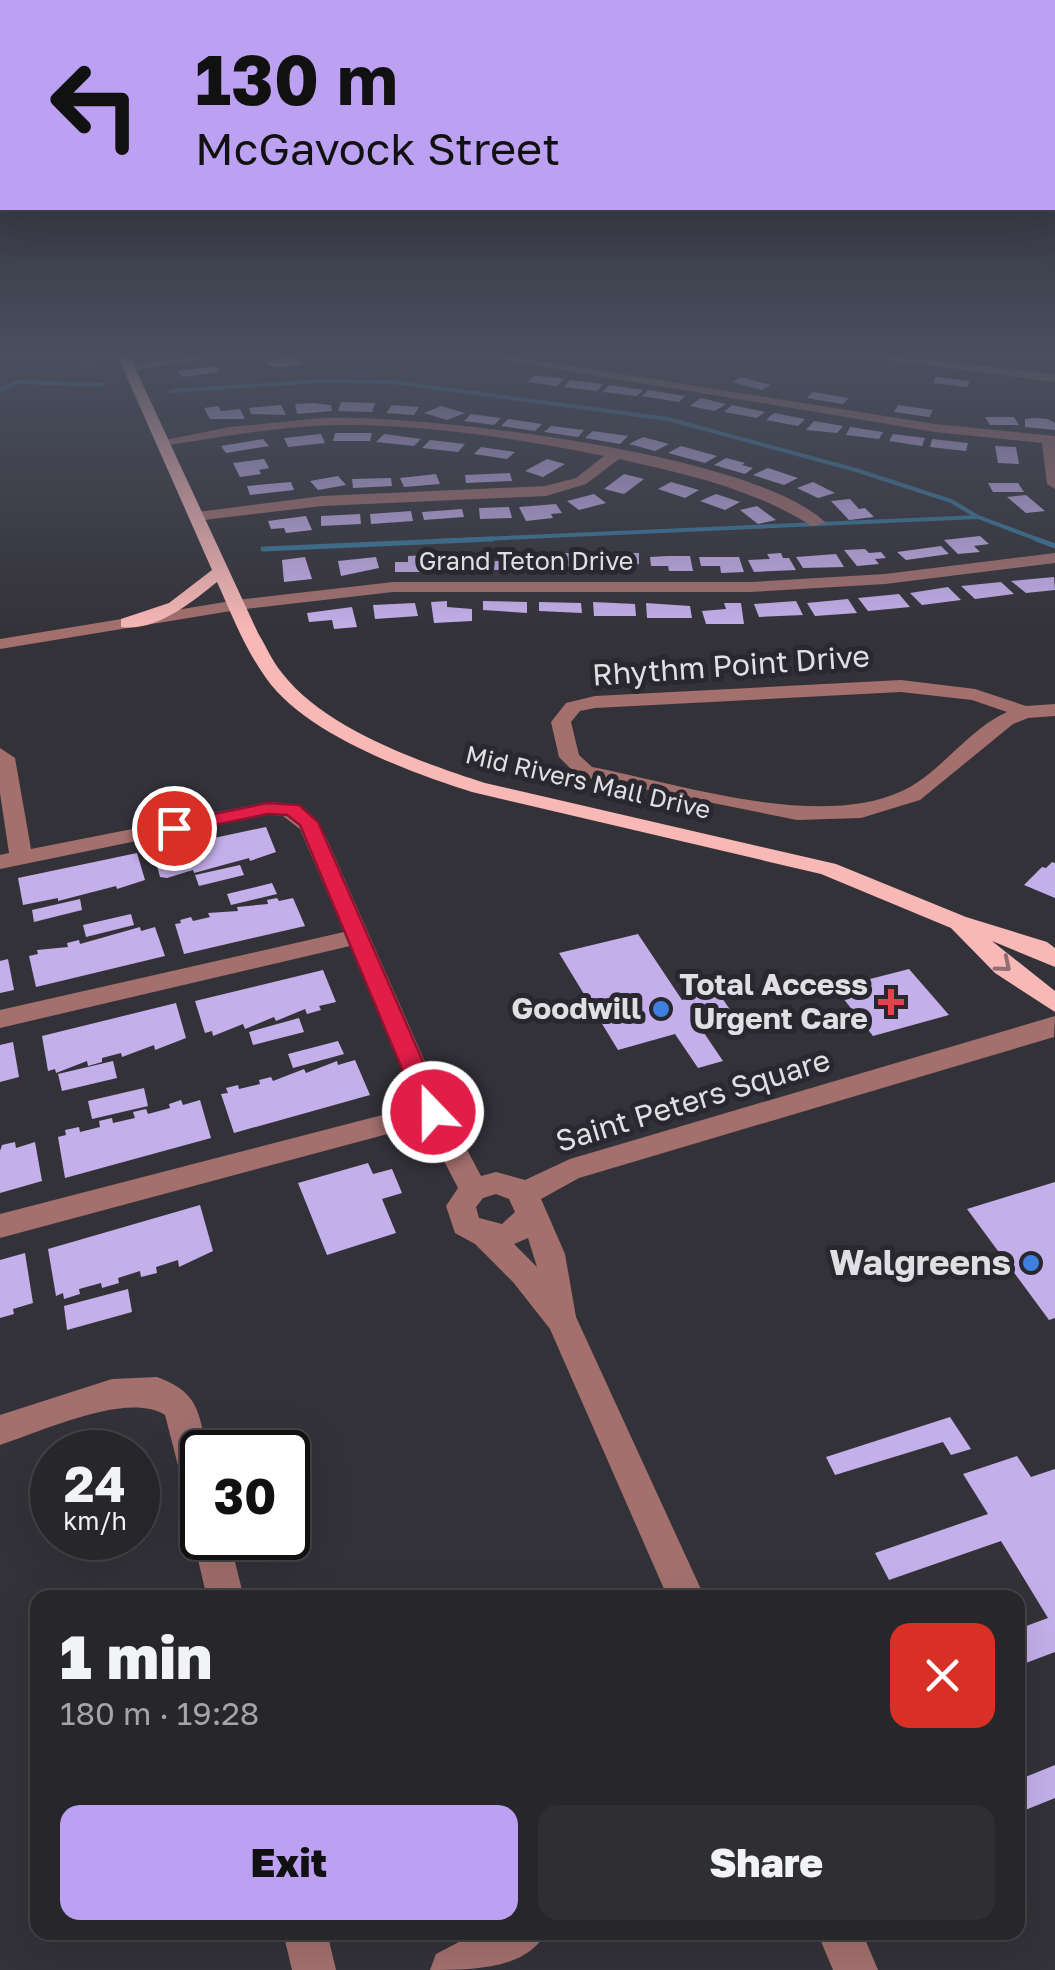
<!DOCTYPE html>
<meta charset="utf-8">
<style>
:root{--surface:#27262b;--page:#2f2e33;--text:#f1f3f6;--muted:#a4a5a9;--line:#434347;--accent:#bca0f2}
body{margin:0;font-family:"Golos Text",sans-serif;background:var(--page);color:var(--text);height:100vh;display:flex;flex-direction:column;font-size:38px;white-space:nowrap}
*{box-sizing:border-box;margin:0}
p{font-size:32px;color:var(--muted)}
.icon{flex:none;width:55px;height:55px;fill:none;stroke:currentColor;stroke-width:2;stroke-linecap:round;stroke-linejoin:round}
.map{position:relative;flex:1;overflow:hidden}
.side{position:absolute;left:30px;top:1590px;width:995px;height:350px;display:flex;flex-direction:column;background:var(--surface);border-radius:20px;box-shadow:0 10px 40px #0002,0 0 0 2px var(--line)}
.side>*{flex:none}
.top-card{position:absolute;left:0px;top:0px;width:1055px;height:210px;box-shadow:0 10px 40px #0002,0 0 0 2px var(--line);background:#bca0f2;color:#111;overflow:hidden}
.speed{position:absolute;left:30px;top:1430px;display:flex;gap:20px;font-size:50px;font-weight:700;text-align:center}
.speed>*{display:grid;place-content:center;width:130px;height:130px;border-radius:50%;background:var(--surface);box-shadow:0 10px 40px #0002,0 0 0 2px var(--line);line-height:1}
.speed small{font-size:25px;font-weight:400}
.speed .limit{border:5px solid #111;border-radius:15px;background:#fff;color:#111}
.pin{position:absolute;display:grid;place-items:center;width:85px;height:85px;color:#fff;margin:-42px;border:5px solid #fff;border-radius:50%;box-shadow:0 2px 10px #0007}
.me{position:absolute;width:110px;margin:-55px;rotate:338deg;stroke-linejoin:round;filter:drop-shadow(0 0 8px #0008)}
.turn{display:flex;align-items:center;gap:35px;height:210px;padding:0 30px;font-size:45px}
.turn .icon{width:130px;height:130px;stroke-width:2.5}
.turn b{display:block;font-size:70px;line-height:85px}
.round{display:grid;place-items:center;flex:none;width:105px;height:105px;border-radius:20px;background:var(--page)}
.head{display:flex;align-items:center;justify-content:space-between;height:170px;padding:0 30px}
h1{font-size:60px;font-weight:800;line-height:75px}
.action{display:flex;gap:20px;margin-top:auto;padding:20px 30px}
.action a{flex:1;height:115px;border-radius:20px;background:var(--accent);color:#111;font-size:40px;font-weight:800;line-height:115px;text-align:center}
.action a+a{background:var(--page);color:var(--text)}
.map>svg:first-child{display:block}
.lines{fill:none;stroke-linecap:round;stroke-linejoin:round}
.stream-far1{stroke:#38779a;stroke-width:4}
.stream{stroke:#38779a;stroke-width:5}
.building{fill:#c5afea}
.minor{fill:#a3706e;fill-rule:evenodd}
.major{fill:#f8b8b6;fill-rule:evenodd}
.oneway{stroke:#917072}
.route{fill:#e11d48;stroke:#92132f;stroke-width:2.5}
.health-dot{fill:#e0444e;stroke:#2a282f;stroke-width:4}
.shop-dot{fill:#3f7fe0;stroke:#2a282f;stroke-width:4}
.labels{text-anchor:middle;stroke-width:10;stroke-linejoin:round;paint-order:stroke}
.far-street-label{font-size:25px;fill:#e1dfe4;stroke:#2a282f}
.street-label{font-size:30px;fill:#e1dfe4;stroke:#2a282f}
.poi-label{font-size:30px;font-weight:bold;fill:#e1dfe4;stroke:#2a282f;text-anchor:end}
.near-poi-label{font-size:35px;font-weight:bold;fill:#e1dfe4;stroke:#2a282f;text-anchor:end}
</style>
<div class="map">
<svg width="1055" height="1970" viewBox="0 0 1055 1970">
<rect width="100%" height="100%" fill="#343239"/>
<g class="lines">
<g class="stream-far1">
<path d="M86 357 89 364"/>
<path d="M0 390 18 382 103 385"/>
<path d="M171 391 320 381 392 382 668 419 856 470 951 501 978 517 1042 541"/>
<path d="M436 541 978 517"/>
</g>
<g class="stream">
<path d="M1036 539 1055 546"/>
<path d="M263 549 492 539"/>
</g>
</g>
<g class="building">
<path d="M294 357 302 364 281 367 270 366 265 361Z"/>
<path d="M216 366 220 372 182 377 178 371Z"/>
<path d="M535 375 564 379 557 386 528 382Z"/>
<path d="M741 377 771 385 762 390 732 382Z"/>
<path d="M936 377 970 381 967 387 933 383Z"/>
<path d="M570 380 603 384 597 391 564 387Z"/>
<path d="M609 385 643 390 637 396 603 392Z"/>
<path d="M648 390 685 396 679 402 642 396Z"/>
<path d="M813 392 849 398 843 404 807 398Z"/>
<path d="M701 398 726 404 715 411 690 406Z"/>
<path d="M341 402 375 403 372 412 338 411Z"/>
<path d="M312 403 331 405 332 411 297 414 295 404Z"/>
<path d="M281 405 286 415 251 414 249 408Z"/>
<path d="M392 405 419 407 414 415 386 413Z"/>
<path d="M732 405 765 412 757 418 724 412Z"/>
<path d="M898 405 933 410 929 417 894 412Z"/>
<path d="M218 406 221 411 240 409 245 419H210L204 408Z"/>
<path d="M441 406 465 413 447 420 424 413Z"/>
<path d="M774 413 805 419 798 426 766 420Z"/>
<path d="M471 414 501 418 494 425 464 421Z"/>
<path d="M985 417H1014L1019 425H990Z"/>
<path d="M1035 418 1048 419 1055 423V430L1025 427V419Z"/>
<path d="M508 419 542 424 535 431 501 426Z"/>
<path d="M814 421 843 426 837 433 806 430Z"/>
<path d="M551 426 584 430 578 437 544 432Z"/>
<path d="M850 427 883 432 879 439 846 435Z"/>
<path d="M593 431 628 436 620 444 585 438Z"/>
<path d="M335 433H372L370 441H333Z"/>
<path d="M321 434 325 443 288 447 284 438Z"/>
<path d="M384 434 421 439 414 446 376 442Z"/>
<path d="M893 434 925 438 922 446 889 441Z"/>
<path d="M643 437 669 444 655 451 629 444Z"/>
<path d="M263 439 269 446 226 453 221 446Z"/>
<path d="M932 439 968 443 966 451 930 447Z"/>
<path d="M430 440 465 444 458 452 422 448Z"/>
<path d="M681 446 717 456 705 463 668 453Z"/>
<path d="M995 446 1016 447 1019 464 998 463Z"/>
<path d="M481 447 515 452 507 459 474 454Z"/>
<path d="M726 458 745 463 742 465 753 468 745 474 714 465Z"/>
<path d="M264 459 269 468 259 470 261 474 240 477 233 463Z"/>
<path d="M547 459 565 464 543 477 525 471Z"/>
<path d="M768 468 798 478 784 485 753 475Z"/>
<path d="M510 473 512 481 466 483 465 475Z"/>
<path d="M436 474 440 484 404 487 400 478Z"/>
<path d="M624 474 644 479 624 494 604 489Z"/>
<path d="M338 476 346 485 318 490 310 481Z"/>
<path d="M391 478 392 486 353 488 352 479Z"/>
<path d="M291 482 294 490 250 495 247 486Z"/>
<path d="M671 482 699 490 685 498 658 489Z"/>
<path d="M813 482 835 493 818 498 797 488Z"/>
<path d="M988 483H1018L1024 492H993Z"/>
<path d="M594 494 606 503 579 510 567 501Z"/>
<path d="M716 494 740 502 725 510 700 501Z"/>
<path d="M1026 495 1045 511 1026 513 1007 497Z"/>
<path d="M850 499 859 509 865 508 874 517 849 520 831 501Z"/>
<path d="M556 504 562 513 551 514 553 518 526 521 519 507Z"/>
<path d="M757 506 776 520 758 524 740 510Z"/>
<path d="M509 507 512 518 480 519 479 508Z"/>
<path d="M462 509 464 517 424 520 422 512Z"/>
<path d="M411 511 413 521 371 524 370 514Z"/>
<path d="M360 514 361 524 321 526V516Z"/>
<path d="M306 516 312 530 286 533 284 528 271 529 268 521Z"/>
<path d="M980 536 989 544 974 546 980 552 958 554 944 540Z"/>
<path d="M941 546 949 554 906 560 897 552Z"/>
<path d="M865 549 869 553 881 552 886 558 875 559 879 564 857 566 844 550Z"/>
<path d="M548 553H587L588 564 546 570Z"/>
<path d="M599 553H639V564L598 570Z"/>
<path d="M781 553 783 558H789L796 570 754 572 748 560 770 559 767 554Z"/>
<path d="M836 554 844 567 803 568 796 557Z"/>
<path d="M430 555 432 572H395V562H408V556Z"/>
<path d="M512 555H533V559H538V571L494 570 495 561H510Z"/>
<path d="M448 556H488L486 571H463L464 565H447Z"/>
<path d="M667 556H690L693 571H669L668 566H651L650 557Z"/>
<path d="M305 557 312 579 284 582 282 560Z"/>
<path d="M376 557 379 568 341 576 338 561Z"/>
<path d="M699 557H739L744 572 721 573 720 566H701Z"/>
<path d="M1054 577 1055 590 1026 593 1011 581Z"/>
<path d="M1001 582 1014 594 975 599 961 586Z"/>
<path d="M948 587 961 600 922 605 910 593Z"/>
<path d="M899 594 910 607 868 611 858 598Z"/>
<path d="M848 599 857 613 815 616 807 603Z"/>
<path d="M447 601V607L472 609V621L434 623 431 602Z"/>
<path d="M483 601 527 602V613L483 610Z"/>
<path d="M796 601 803 615 759 617 754 604Z"/>
<path d="M539 602 581 603 582 613 539 611Z"/>
<path d="M593 602 635 604 636 616H594Z"/>
<path d="M415 603 418 616 375 619 373 605Z"/>
<path d="M646 603 690 606 692 618H647Z"/>
<path d="M724 603H741L744 624H706L702 611 726 609Z"/>
<path d="M352 607 357 627 334 629 332 620 309 622 307 613Z"/>
<path d="M266 827 276 852 250 861 249 858 194 873 193 870 167 878 160 877 153 851Z"/>
<path d="M137 853 145 880 117 889 116 886 58 901V898L23 905 18 878Z"/>
<path d="M1052 862 1055 863V898L1024 885 1042 867 1046 868Z"/>
<path d="M240 865 244 875 199 886 195 875Z"/>
<path d="M272 883 277 894 231 905 227 894Z"/>
<path d="M277 898 279 901 293 898 305 926 184 954 175 924 181 923 180 920 191 917 193 921 210 917 208 913 238 911 237 907 268 904 267 900Z"/>
<path d="M80 899 82 910 34 922 32 910Z"/>
<path d="M131 914 134 925 86 937 83 925Z"/>
<path d="M140 927 141 931 155 927 165 956 36 987 29 956 38 954 37 950 68 947 67 943 79 940 80 944Z"/>
<path d="M638 934 682 1000 717 991 736 1018 700 1027 723 1061 698 1068 675 1034 618 1050 559 953Z"/>
<path d="M8 959 14 990 0 993V961Z"/>
<path d="M909 969 949 1015 873 1036 835 988Z"/>
<path d="M323 970 336 1002 319 1006 321 1010 307 1014 305 1009 276 1021 274 1017 245 1029 243 1024 213 1036 212 1031 205 1033 195 1001Z"/>
<path d="M176 1003 186 1038 155 1050 154 1045 122 1057 121 1053 102 1058V1062L88 1066 87 1061 56 1073 55 1069 48 1071 42 1036Z"/>
<path d="M299 1018 304 1032 253 1045 249 1032Z"/>
<path d="M338 1041 344 1054 293 1068 288 1054Z"/>
<path d="M13 1042 19 1077 0 1082V1045Z"/>
<path d="M355 1060 370 1095 234 1133 221 1094 228 1093 226 1088 238 1085 239 1089 260 1084 259 1080 271 1077 273 1081 304 1069 306 1073 337 1061 338 1065Z"/>
<path d="M113 1061 117 1078 62 1091 58 1074Z"/>
<path d="M144 1088 148 1106 92 1119 88 1101Z"/>
<path d="M181 1100 183 1105 200 1100 211 1138 65 1178 58 1137 66 1135 65 1130 79 1127 80 1132 100 1127 99 1121 112 1118 113 1123 135 1118 133 1112 146 1109 148 1114 170 1108 169 1104Z"/>
<path d="M15 1142 16 1148 35 1142 42 1181 0 1193V1151L2 1145Z"/>
<path d="M368 1163 373 1174 392 1169 402 1193 382 1199 396 1233 327 1255 298 1183Z"/>
<path d="M1055 1182V1318L1049 1320 967 1209Z"/>
<path d="M200 1205 213 1251 179 1267 178 1260 156 1267 157 1273 141 1277 140 1271 118 1278 119 1283 102 1288 101 1283 79 1289 80 1294 64 1299 63 1293 56 1296 48 1249Z"/>
<path d="M25 1253 33 1303 13 1309 14 1314 0 1318V1260Z"/>
<path d="M128 1289 132 1312 67 1330 64 1306Z"/>
<path d="M950 1417 971 1449 951 1455 943 1442 835 1475 826 1457Z"/>
<path d="M1017 1456 1031 1477 1055 1469V1652L1018 1666V1629L1048 1618 1001 1541 889 1580 875 1553 988 1514 963 1474Z"/>
<path d="M1055 1765V1798L1018 1813V1780Z"/>
</g>
<g class="lines">
<g class="minor">
<path d="M185 357H220L129 371 123 367Z"/>
<path d="M486 357H513L935 424 1055 436V489L1047 484 1042 443 935 432Z"/>
<path d="M863 357H899L1055 374V382Z"/>
<path d="M321 418C424 414 755 453 826 523L812 526C753 489 687 474 619 459L586 484 546 496 322 506 196 521 190 519V513L322 496 545 486 576 478 604 456C520 439 431 425 345 425 284 425 222 437 162 446L155 442 230 427Z"/>
<path d="M1055 553V563L885 584 750 592H393L237 610 0 649V639L237 600 393 582H750L885 574Z"/>
<path d="M901 680 975 689 1026 706 1055 704V716L1028 718 1013 724 920 800 861 818 797 820 578 776 559 757 551 722 566 703 595 696ZM901 692 972 700 1007 712C967 730 941 773 902 791 819 830 680 784 592 767L579 755 571 722 580 711 595 708Z"/>
<path d="M0 748 15 758 31 849 268 802C297 803 312 812 326 837L447 1112 481 1176 496 1172 525 1180 570 1159 1055 1016 1054 1037 579 1178 541 1199 565 1254 576 1317 705 1598H668L550 1329 513 1282 475 1244 455 1233 446 1206 458 1188 425 1124 0 1238V1214L417 1106 350 946 0 1028V1010L344 932 300 829 283 816 268 814 0 869V855L9 853 0 793ZM496 1194 509 1199 515 1212 502 1224 479 1218 476 1207 483 1198ZM528 1238 537 1267 514 1244Z"/>
<path d="M157 1377C200 1393 198 1412 208 1452H202V1516L190 1512 165 1415C127 1391 41 1432 0 1445V1415L112 1379Z"/>
<path d="M202 1524V1538H229L244 1598H207L193 1538Z"/>
<path d="M283 1932H327L336 1970H292Z"/>
<path d="M478 1932H546C527 1970 470 1970 430 1970L436 1954Z"/>
<path d="M817 1932H862L878 1970H833Z"/>
</g>
<path class="major" d="M118 357H130L258 633C266 646 272 661 282 673 325 729 420 762 485 783L836 864 966 917 1047 942 1055 948V967L992 941 1055 991V1012L995 973 951 928 821 874 472 792C409 772 305 734 266 678 245 649 232 615 217 582 192 602 156 632 121 627V619L169 603 212 570Z"/>
</g>
<defs><path id="oneway-chevron" d="M-2-3.5L2.5 0L-2 3.5" fill="none" stroke-width="1.6" stroke-linecap="round" stroke-linejoin="round" transform="scale(2.5)"/></defs>
<use class="oneway" href="#oneway-chevron" transform="translate(1004 965) rotate(40)"/>
<linearGradient id="sky" x2="0" y2="1"><stop stop-color="#1d1c1f"/><stop offset="0.56" stop-color="#4a4f5f"/><stop offset="1" stop-color="#4a4f5f" stop-opacity="0"/></linearGradient>
<rect width="1055" height="632" fill="url(#sky)"/>
<path class="route" d="M268 803 299 805 318 822 445 1112 442 1118H424L420 1112 300 825 287 815 268 814 174 833 164 828 174 822Z"/>
<path class="health-dot" d="M886 987h10v10h10v10h-10v10h-10v-10h-10v-10h10z"/>
<g class="shop-dot">
<circle cx="661" cy="1009" r="10"/>
<circle cx="1031" cy="1263" r="10"/>
</g>
<g class="labels">
<g class="far-street-label">
<text x="526" y="570">Grand Teton Drive</text>
<text transform="translate(588 782) rotate(13)" y="9">Mid Rivers Mall Drive</text>
</g>
<g class="street-label">
<text transform="translate(731 666) rotate(-4)" y="10">Rhythm Point Drive</text>
<text transform="translate(693 1101) rotate(-17)" y="10">Saint Peters Square</text>
</g>
<g class="poi-label">
<text x="868" y="995">Total Access<tspan x="868" dy="34">Urgent Care</tspan></text>
<text x="641" y="1019">Goodwill</text>
</g>
<g class="near-poi-label">
<text x="1011" y="1275">Walgreens</text>
</g>
</g>
</svg>
<div class="speed"><div>24<small>km/h</small></div><div class="limit">30</div></div>
<div class="pin" style="left:174px;top:828px;background:#d93025"><svg class="icon" aria-label="arrive" viewBox="0 0 24 24"><path d="M6 21V4h12l-3 4 3 4H6"/></svg></div>
<svg class="me" style="left:433px;top:1112px" viewBox="-20 -20 40 40"><circle r="17" fill="#e11d48" stroke="#fff" stroke-width="3"/><path d="M0-11L8 9 0 5-8 9z" fill="#fff"/></svg>
<div class="top-card">
<div class="turn"><svg class="icon" aria-label="left" viewBox="0 0 24 24"><path d="M17 20v-9H6M10 6l-5 5 5 5"/></svg><div><b>130 m</b>McGavock Street</div></div>
</div>
<section class="side">
<div class="head"><div><h1>1 min</h1><p>180 m · 19:28</p></div><a class="round" style="background:#d93025;color:#fff"><svg class="icon" aria-label="close" viewBox="0 0 24 24"><path d="M6 6l12 12M18 6L6 18"/></svg></a></div>
<div class="action"><a>Exit</a><a>Share</a></div>
</section>
</div>
